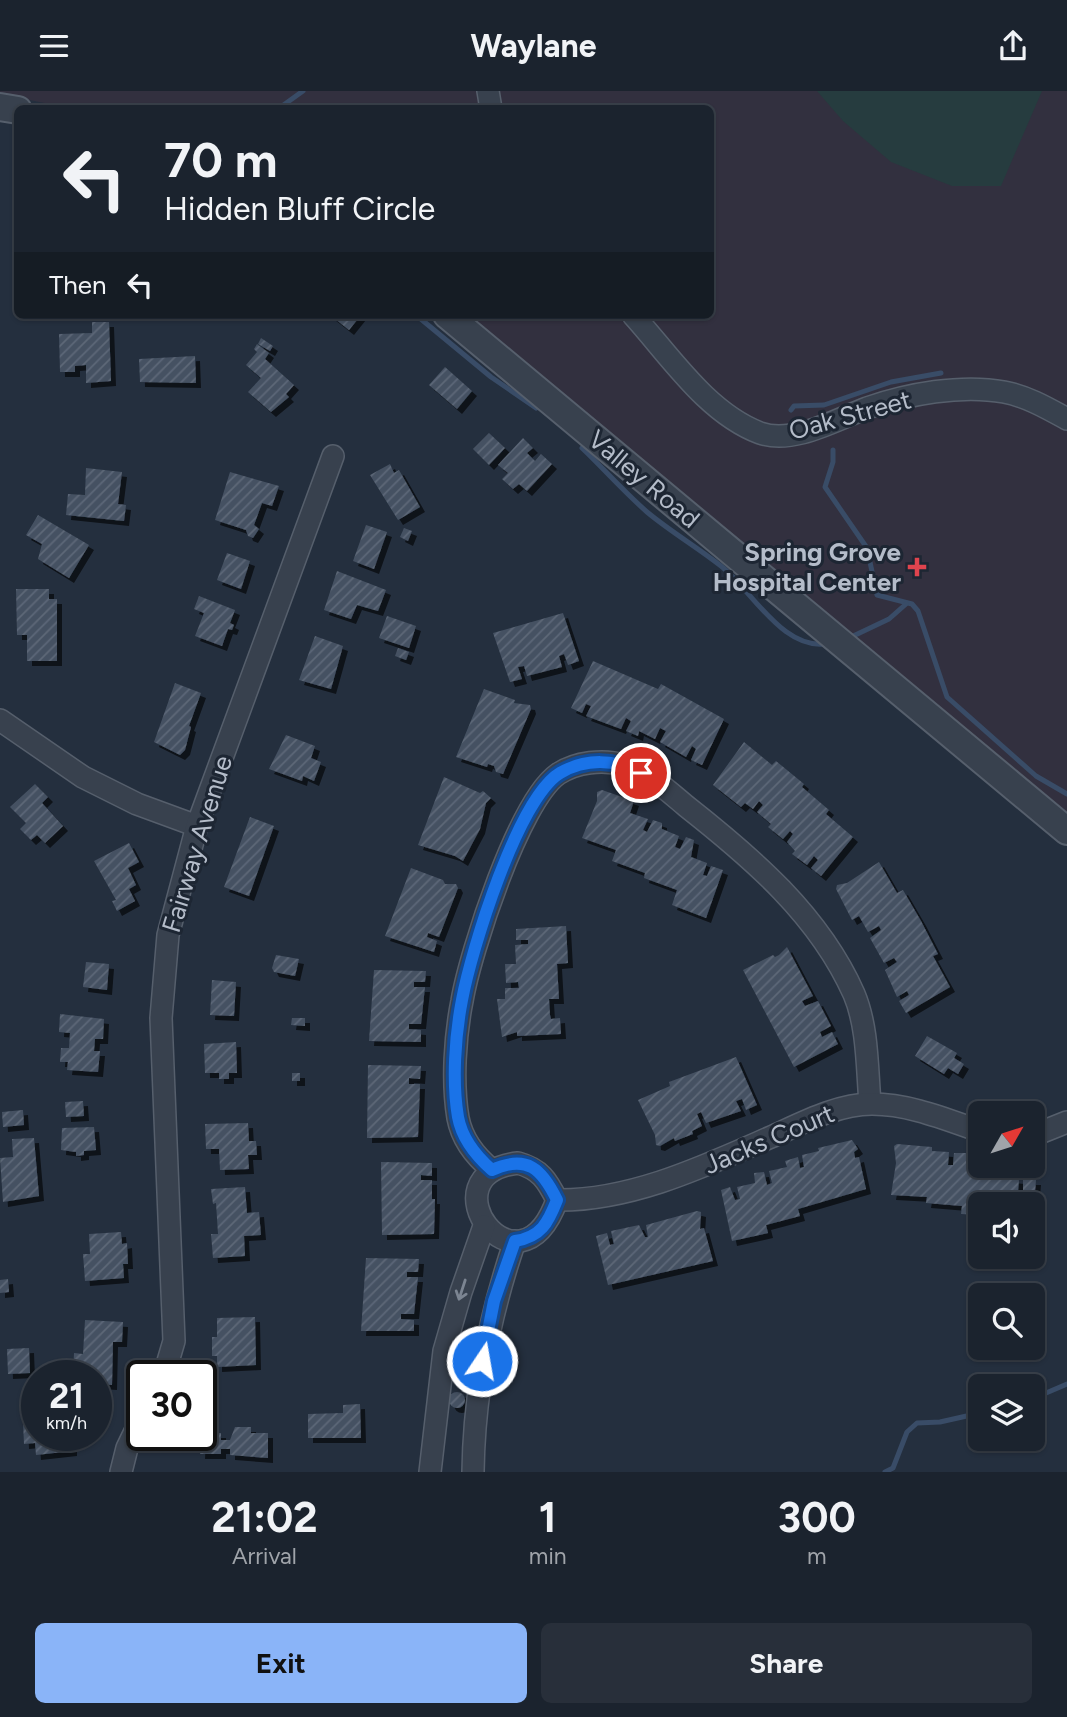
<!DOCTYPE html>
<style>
:root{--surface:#1b232e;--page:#282f3a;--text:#f1f3f6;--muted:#a0a4aa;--line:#39404a;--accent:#8ab4f8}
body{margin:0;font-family:Figtree,sans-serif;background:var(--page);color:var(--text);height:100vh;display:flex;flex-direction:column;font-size:26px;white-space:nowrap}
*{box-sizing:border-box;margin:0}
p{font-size:23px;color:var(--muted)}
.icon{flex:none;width:38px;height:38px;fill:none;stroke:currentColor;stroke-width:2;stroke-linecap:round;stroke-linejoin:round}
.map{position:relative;height:1381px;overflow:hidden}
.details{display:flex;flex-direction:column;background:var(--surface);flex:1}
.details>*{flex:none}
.top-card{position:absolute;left:14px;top:14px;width:700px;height:214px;border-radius:10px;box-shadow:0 2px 5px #0004,0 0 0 2px var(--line);background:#1b232e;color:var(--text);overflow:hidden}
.needle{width:46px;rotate:51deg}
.buttons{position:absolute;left:968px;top:1010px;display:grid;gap:14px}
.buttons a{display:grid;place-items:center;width:77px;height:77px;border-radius:10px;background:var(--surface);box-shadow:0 2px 5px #0004,0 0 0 2px var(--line);font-size:35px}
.speed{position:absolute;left:21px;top:1269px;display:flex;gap:14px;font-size:35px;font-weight:700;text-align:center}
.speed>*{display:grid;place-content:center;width:91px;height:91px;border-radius:50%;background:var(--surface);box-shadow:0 2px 5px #0004,0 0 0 2px var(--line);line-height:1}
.speed small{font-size:18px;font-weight:400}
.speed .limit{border:4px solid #111;border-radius:10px;background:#fff;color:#111}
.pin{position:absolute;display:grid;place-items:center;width:60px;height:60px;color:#fff;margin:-30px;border:4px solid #fff;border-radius:50%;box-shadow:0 2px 7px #0007}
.me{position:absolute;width:77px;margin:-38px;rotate:12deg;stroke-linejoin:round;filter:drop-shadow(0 0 5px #0008)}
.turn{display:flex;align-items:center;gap:24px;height:147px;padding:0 35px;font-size:32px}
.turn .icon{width:91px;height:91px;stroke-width:2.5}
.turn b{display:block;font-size:49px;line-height:60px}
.then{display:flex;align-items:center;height:66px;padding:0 35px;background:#0003;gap:14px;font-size:26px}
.eta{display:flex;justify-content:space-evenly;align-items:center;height:119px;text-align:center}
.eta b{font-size:42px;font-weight:700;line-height:49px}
.action{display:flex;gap:14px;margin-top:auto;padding:14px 35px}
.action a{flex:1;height:80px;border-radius:10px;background:var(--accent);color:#111;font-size:28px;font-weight:700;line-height:80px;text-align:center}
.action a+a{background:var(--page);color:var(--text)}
header{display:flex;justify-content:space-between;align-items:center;height:91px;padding:0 35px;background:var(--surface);font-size:32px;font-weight:700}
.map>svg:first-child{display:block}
.medical{fill:#32303f}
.garden{fill:#263c3f}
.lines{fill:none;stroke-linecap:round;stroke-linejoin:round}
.stream{stroke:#394c67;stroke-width:5}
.building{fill:url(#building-hatch);filter:url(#shadow)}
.minor-casing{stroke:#565f6c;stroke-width:24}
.tertiary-casing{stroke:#565f6c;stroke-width:30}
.minor{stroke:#38414e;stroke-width:21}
.tertiary{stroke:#38414e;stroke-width:26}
.oneway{stroke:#7c8592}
.route-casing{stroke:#114b97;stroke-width:18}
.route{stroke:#1a73e8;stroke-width:12}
.health-dot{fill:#e0444e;stroke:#1d2633;stroke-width:2.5}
.labels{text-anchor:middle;stroke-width:6;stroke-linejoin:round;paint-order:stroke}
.street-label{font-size:26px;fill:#b4bcc9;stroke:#1d2633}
.poi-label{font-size:26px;font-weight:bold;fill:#b4bcc9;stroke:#1d2633;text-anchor:end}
</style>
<header><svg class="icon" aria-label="menu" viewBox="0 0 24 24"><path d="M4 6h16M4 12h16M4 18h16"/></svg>Waylane<svg class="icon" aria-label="share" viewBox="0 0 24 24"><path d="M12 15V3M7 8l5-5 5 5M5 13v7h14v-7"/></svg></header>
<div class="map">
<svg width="1067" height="1381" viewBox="0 0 1067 1381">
<defs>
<pattern id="building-hatch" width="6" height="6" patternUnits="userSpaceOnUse" patternTransform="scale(1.75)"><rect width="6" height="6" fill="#455162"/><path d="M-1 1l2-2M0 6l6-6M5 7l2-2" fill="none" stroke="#5d6877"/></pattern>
<filter id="shadow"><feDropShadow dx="5" dy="5" stdDeviation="0" flood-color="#0009"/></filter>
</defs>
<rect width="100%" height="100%" fill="#242f3e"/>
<path class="medical" d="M0 0H1067V727L465 224H710V18H74L0 3Z"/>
<path class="garden" d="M817 0H1042L1001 95H952L891 71 843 30Z"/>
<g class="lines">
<g class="stream">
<path d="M278 18 303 0"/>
<path d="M416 224 491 286 536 317"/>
<path d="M791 319 794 315 824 314 891 291 941 282"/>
<path d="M582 357C604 378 624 401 647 421 671 441 697 456 721 475 751 498 784 563 830 552"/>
<path d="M833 359V371L825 396 867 457 877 504 912 513 918 520 947 606 1036 685 1067 703"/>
<path d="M849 547 889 528 906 513"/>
<path d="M1032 1308 1067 1293"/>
<path d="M885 1381 893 1377 907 1341 917 1332 940 1331 980 1322"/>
</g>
</g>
<g class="building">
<path d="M330 224H361L349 239Z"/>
<path d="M92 231H109L111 290 86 292V274L75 275V281H60L59 243 92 242Z"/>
<path d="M261 247 273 255 270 260 258 253Z"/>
<path d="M257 253 269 262 265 268 294 294 286 303 289 306 271 321 248 301 261 287 246 274 257 261 254 258Z"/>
<path d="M195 265 196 292 140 291 139 268Z"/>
<path d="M445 276 472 300 457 318 429 294Z"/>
<path d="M489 342 505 357 489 374 473 358Z"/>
<path d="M523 347 533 357 527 362 535 370 541 363 552 373 527 400 519 393 513 398 502 388 508 382 498 374Z"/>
<path d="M390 373 394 382 399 379 420 416 398 429 370 384Z"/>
<path d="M86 377 122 381 118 413 126 414 124 430 66 424 68 403 85 404Z"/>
<path d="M230 381 279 395 272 415 262 412 254 434 259 438 253 447 248 445 246 439 215 429Z"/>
<path d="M38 424 89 454 69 487 38 468 42 453 26 444Z"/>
<path d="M366 434 387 441 374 478 353 470Z"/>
<path d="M404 437 412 440 408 450 400 446Z"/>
<path d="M227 462 250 470 241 498 217 489Z"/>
<path d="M337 480 386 499 378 520 357 514 351 528 324 519Z"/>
<path d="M16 498H49V508H57V570H27V544H17Z"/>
<path d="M199 505 235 519 230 532 234 534 232 539 228 538 222 555 195 545 204 522 194 518Z"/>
<path d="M563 522 579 570 568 574 564 563 559 565 562 576 527 585 524 575 518 576 522 588 510 591 493 542Z"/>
<path d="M387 525 416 535 409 557 379 547Z"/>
<path d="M315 545 343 555 331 598 299 589Z"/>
<path d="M398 557 409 561 406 569 395 565Z"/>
<path d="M593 570 658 598 661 593 724 628 702 674 691 669 696 658 692 655 686 666 660 651 666 640 660 637 655 648 639 640 638 645 626 640 631 630 626 627 621 638 586 625 591 615 586 613 582 622 571 617Z"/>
<path d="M175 592 201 602 189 635 191 636 185 659 180 664 154 651Z"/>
<path d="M484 598 515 609 514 612 530 614 531 618 503 683 496 681 494 675 488 673 487 676 456 666Z"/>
<path d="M286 644 315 655 311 667 321 671 314 690 303 685 302 690 269 678Z"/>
<path d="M744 651 772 674 776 670 804 693 802 696 829 719 826 723 853 746 821 785 811 777 818 769 814 765 807 774 792 763 795 760 787 751 793 743 790 740 783 748 768 736 771 733 757 721 763 714 759 710 753 718 745 712 741 716 713 694Z"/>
<path d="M444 686 480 702 483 700 491 707 486 712 480 738 463 770 455 765 418 754Z"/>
<path d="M35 693 48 706 42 712 63 735 45 752 37 744 31 749 20 738 26 732 10 716Z"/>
<path d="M602 699 634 710 630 722 648 728 643 739 647 741 653 729 662 732V738L679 745 675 756 680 758 686 746 694 749 691 766 707 772 703 784 707 785 711 775 723 779 706 827 672 814 677 799 644 787 645 782 612 770 616 759 582 747 597 710V701Z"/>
<path d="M250 726 274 735 249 805 224 796Z"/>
<path d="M129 752 139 771 128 777 136 794 129 798 135 810 117 820 112 810 116 809 94 770Z"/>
<path d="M879 771 897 802 903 799 921 830 938 863 933 865 950 896 906 922 899 910 909 904 907 900 897 906 885 879 897 871 894 867 884 872 870 847 881 839 879 835 868 841 859 825 852 829 836 798 837 794 847 792Z"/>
<path d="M411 777 443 789 445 793H456L458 797 439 846 428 842 427 846 437 850 434 861 385 845Z"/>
<path d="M566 835 568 872 557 873 559 908H549L550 924 551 928 560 927 561 943 517 945V941L502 946 497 908H505V897H519L518 891 506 892 505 873H516L515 854 528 853V849H516V838Z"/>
<path d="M787 856 813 905 802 910 805 915 818 910 831 935 820 941 822 946 832 941 838 953 794 976 743 879 773 864 775 866 779 864Z"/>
<path d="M276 864 299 868 295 885 274 881 272 877Z"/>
<path d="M86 871 109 873 107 899 83 896Z"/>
<path d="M374 879 426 880 425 891H414V896H425L421 933H409V938L421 939V951L369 950Z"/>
<path d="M212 889 236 891 234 925 210 924Z"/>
<path d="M60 923 104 928 103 948H95L94 960H100L98 981 67 979 68 971H60L61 957H69L70 942 59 941Z"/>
<path d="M292 927H305V935L291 934Z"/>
<path d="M927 945 957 962 954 967 964 973 958 983 948 977 944 983 915 965Z"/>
<path d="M236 951 237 982H229V988H219V982H205L204 953Z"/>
<path d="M736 966 757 1014 746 1019 742 1008 736 1010 741 1020 706 1032 701 1021 697 1023 702 1035 692 1040 693 1043 675 1050 674 1047 660 1055 656 1054 655 1044 638 1009 670 995 669 991Z"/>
<path d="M368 974 421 975 420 988 409 987V993H420L418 1046 367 1047Z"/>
<rect x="292" y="982" width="8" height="8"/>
<path d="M83 1010 84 1025 66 1026 65 1011Z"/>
<path d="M23 1019 24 1034 3 1036 2 1021Z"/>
<path d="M248 1032 249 1050H256L257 1064H248L249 1078 220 1079 219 1058H206L205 1033Z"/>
<path d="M94 1036 96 1059 84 1060V1064L76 1065V1061L61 1059 62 1037Z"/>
<path d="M34 1047 39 1105 3 1111 0 1067 13 1066 12 1048Z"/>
<path d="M852 1049 858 1058 854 1061 855 1067 859 1066 866 1098 798 1118 800 1125 766 1134 768 1142 732 1150 721 1099 730 1096 735 1109 740 1108 737 1096 755 1092 754 1082 764 1081 767 1094 772 1092 769 1080 787 1076 785 1070 798 1066 800 1077 804 1076 802 1064 819 1060 818 1057Z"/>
<path d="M897 1053 932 1056V1060L949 1061 948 1074H953L954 1062H966V1071L984 1074 983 1085 987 1086 988 1074 1002 1075 1001 1086 1019 1088 1018 1101H1023V1089H1036L1034 1113H980V1124L961 1123 962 1115 926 1112 927 1106 891 1104 896 1072 894 1055Z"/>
<path d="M381 1071 432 1072V1085L421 1084V1089H432V1108H435L434 1143 382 1144Z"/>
<path d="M245 1096 247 1122 259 1121 261 1144 244 1145 245 1165 213 1167 211 1143H218L216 1112 213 1113 211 1098Z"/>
<path d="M697 1120 701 1121 700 1138 704 1137 713 1170 608 1194 596 1145 607 1142 610 1154 614 1153 611 1140 639 1134 645 1146H648L646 1134Z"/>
<path d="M121 1141 122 1153 127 1152 128 1173H123L124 1187 85 1190 83 1163H90L89 1143Z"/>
<path d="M366 1167 419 1168 418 1181H407V1186H418L414 1223H401V1228L414 1229V1240H361Z"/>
<path d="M8 1188 9 1201 0 1202V1189Z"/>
<path d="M255 1226 256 1274 217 1276V1265H212V1246H217V1227Z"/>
<path d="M85 1229 123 1231 122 1251H113L112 1294 96 1293V1284H73L74 1262 83 1263Z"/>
<path d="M29 1257 30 1282 8 1283 7 1258Z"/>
<circle cx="457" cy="1309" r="8"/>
<path d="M360 1313 361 1347H308V1323L343 1322V1314Z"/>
<path d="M36 1330 37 1344H72V1360L36 1364 35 1352 24 1353 23 1331Z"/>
<path d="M235 1336H251V1342H268V1367L230 1364V1358H221V1363H200L201 1342H221V1349H230Z"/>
</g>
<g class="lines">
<defs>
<g id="minor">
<path d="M488 0 491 18"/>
<path d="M633 224C670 265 707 322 760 342 793 354 837 328 867 317 908 303 961 293 1004 301 1026 305 1047 317 1067 328"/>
<path d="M0 629 83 686 137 713 197 735"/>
<path d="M1032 1045 1067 1031"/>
<path d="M518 1072C540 1078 547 1089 557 1109 518 1216 422 1083 518 1072Z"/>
<path d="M492 1079C476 1066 462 1048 458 1027 452 991 455 945 462 910 470 862 519 710 558 683 576 671 603 668 624 674 647 680 668 700 686 715 752 767 819 824 854 903 868 936 867 977 870 1012"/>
<path d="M557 1109C631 1110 705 1075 771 1046 802 1032 837 1013 872 1013 909 1013 945 1028 980 1040"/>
<path d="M164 1284 174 1250 161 927 168 844 197 735 333 365"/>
<path d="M121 1381 127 1357 142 1326"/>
<path d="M430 1381 444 1260 461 1201 484 1135"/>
<path d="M473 1381C474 1300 489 1226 515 1150"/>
</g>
<g id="tertiary">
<path d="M0 16 18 19"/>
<path d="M447 224 1067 740"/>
</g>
</defs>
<use href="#minor" class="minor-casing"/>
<use href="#tertiary" class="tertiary-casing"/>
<use href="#minor" class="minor"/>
<use href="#tertiary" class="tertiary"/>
</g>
<defs><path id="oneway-shaft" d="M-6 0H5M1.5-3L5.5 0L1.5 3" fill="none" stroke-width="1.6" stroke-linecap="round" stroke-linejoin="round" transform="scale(1.75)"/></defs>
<use class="oneway" href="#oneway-shaft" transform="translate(462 1199) rotate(108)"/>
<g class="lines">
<defs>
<path id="route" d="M482 1270 494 1210 515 1150C541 1146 548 1132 557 1109 542 1078 527 1063 492 1079 476 1065 462 1048 458 1026 452 991 455 945 462 909 471 860 518 707 560 682 586 667 615 668 641 682"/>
</defs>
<use href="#route" class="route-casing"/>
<use href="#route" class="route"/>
</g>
<path class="health-dot" d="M913.5 465.5h7v7h7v7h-7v7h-7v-7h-7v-7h7z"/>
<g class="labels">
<g class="street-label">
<text transform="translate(850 324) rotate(-15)" y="9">Oak Street</text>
<text transform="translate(644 388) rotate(40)" y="9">Valley Road</text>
<text transform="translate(197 753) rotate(-73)" y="9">Fairway Avenue</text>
<text transform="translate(769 1048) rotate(-23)" y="9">Jacks Court</text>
</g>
<g class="poi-label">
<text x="901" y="470">Spring Grove<tspan x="901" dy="30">Hospital Center</tspan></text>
</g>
</g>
</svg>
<div class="buttons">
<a><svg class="needle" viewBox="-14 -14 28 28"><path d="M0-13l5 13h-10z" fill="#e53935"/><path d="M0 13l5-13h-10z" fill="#a0a4aa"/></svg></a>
<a><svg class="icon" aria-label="sound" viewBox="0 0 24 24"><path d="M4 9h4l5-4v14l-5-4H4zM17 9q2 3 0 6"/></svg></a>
<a><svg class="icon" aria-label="search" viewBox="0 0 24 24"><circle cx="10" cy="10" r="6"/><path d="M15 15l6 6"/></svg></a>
<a><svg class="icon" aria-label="layers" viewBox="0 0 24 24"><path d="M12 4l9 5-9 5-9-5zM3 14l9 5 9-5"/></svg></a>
</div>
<div class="speed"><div>21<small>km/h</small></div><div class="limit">30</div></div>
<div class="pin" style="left:641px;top:682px;background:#d93025"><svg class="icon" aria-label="arrive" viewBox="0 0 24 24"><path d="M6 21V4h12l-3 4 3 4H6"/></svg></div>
<svg class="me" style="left:482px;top:1270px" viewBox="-20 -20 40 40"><circle r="17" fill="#1a73e8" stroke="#fff" stroke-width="3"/><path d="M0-11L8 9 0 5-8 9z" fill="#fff"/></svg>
<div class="top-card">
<div class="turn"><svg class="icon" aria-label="left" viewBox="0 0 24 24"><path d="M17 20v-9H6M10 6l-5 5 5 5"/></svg><div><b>70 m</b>Hidden Bluff Circle</div></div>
<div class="then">Then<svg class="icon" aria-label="left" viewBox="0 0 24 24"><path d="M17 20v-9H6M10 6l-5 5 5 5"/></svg></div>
</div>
</div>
<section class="details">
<div class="eta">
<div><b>21:02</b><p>Arrival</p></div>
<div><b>1</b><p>min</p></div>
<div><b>300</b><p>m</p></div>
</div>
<div class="action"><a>Exit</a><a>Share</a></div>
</section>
